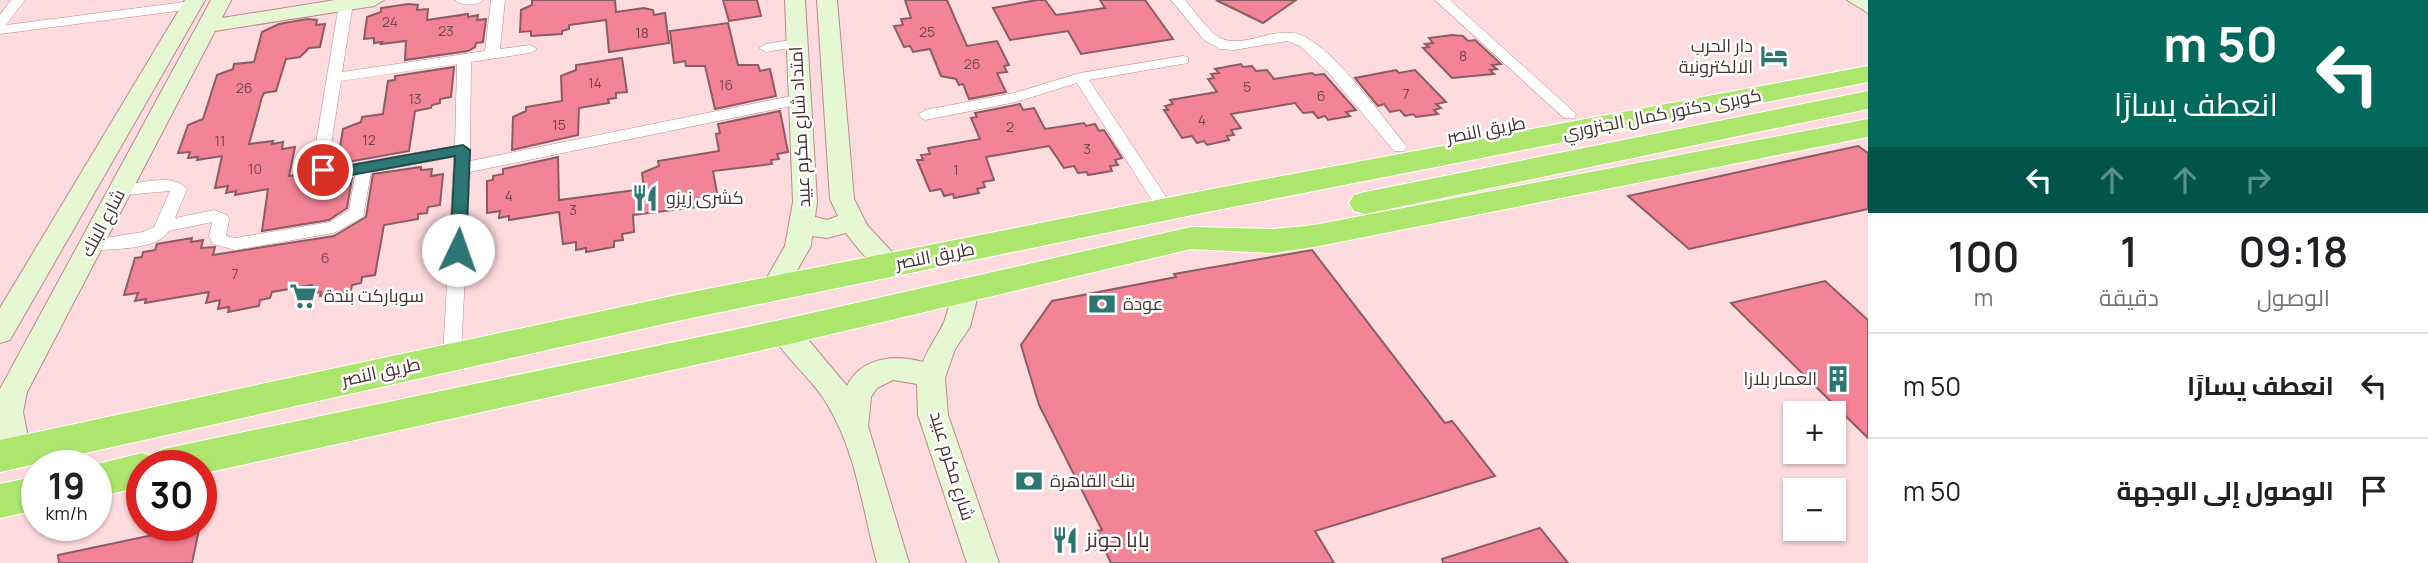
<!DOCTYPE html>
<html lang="ar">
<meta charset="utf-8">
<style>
:root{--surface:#fff;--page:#f2f2f2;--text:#202124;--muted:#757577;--line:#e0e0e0}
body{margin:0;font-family:Manrope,Cairo,sans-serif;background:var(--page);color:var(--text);direction:rtl;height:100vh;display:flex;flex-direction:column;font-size:26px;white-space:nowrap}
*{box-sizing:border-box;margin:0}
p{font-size:23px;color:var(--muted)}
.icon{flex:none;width:38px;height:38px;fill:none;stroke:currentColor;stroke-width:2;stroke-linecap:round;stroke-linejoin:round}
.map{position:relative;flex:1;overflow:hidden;direction:ltr}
.drawer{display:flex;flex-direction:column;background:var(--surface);width:560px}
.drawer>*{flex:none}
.hud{background:#00695c;color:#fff;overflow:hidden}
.tools{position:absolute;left:1783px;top:401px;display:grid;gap:14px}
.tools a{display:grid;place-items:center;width:63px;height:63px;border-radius:0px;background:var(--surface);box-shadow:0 2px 5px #0004;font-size:35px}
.speed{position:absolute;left:21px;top:450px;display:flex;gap:14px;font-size:35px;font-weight:700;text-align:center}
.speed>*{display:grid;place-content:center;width:91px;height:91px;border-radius:50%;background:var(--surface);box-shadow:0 2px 5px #0004;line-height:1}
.speed small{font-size:18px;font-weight:400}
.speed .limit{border:10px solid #d22;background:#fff;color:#111}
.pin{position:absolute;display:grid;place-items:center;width:60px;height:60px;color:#fff;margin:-30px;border:4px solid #fff;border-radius:50%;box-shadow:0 2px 7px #0007}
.me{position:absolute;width:77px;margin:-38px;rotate:3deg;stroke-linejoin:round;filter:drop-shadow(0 0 5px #0008)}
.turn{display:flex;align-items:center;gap:24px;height:147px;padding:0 35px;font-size:32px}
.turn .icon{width:91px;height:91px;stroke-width:2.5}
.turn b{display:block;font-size:49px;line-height:60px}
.lanes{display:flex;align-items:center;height:66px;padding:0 35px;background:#0003;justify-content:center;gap:35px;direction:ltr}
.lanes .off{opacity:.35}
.eta{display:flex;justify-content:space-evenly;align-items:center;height:119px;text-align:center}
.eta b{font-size:42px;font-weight:600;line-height:49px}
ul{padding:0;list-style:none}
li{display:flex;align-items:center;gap:21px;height:105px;padding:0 35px;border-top:2px solid var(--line)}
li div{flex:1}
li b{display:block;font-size:26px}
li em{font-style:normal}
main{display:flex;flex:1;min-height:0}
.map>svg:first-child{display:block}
.building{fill:#f38496;stroke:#8c5c63;stroke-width:2}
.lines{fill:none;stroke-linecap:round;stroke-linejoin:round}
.street-casing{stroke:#bc898f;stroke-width:1}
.secondary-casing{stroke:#bc898f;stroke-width:2}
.highway-casing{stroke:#fff;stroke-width:2}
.street{fill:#fff;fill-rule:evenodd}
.secondary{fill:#e6f8d3;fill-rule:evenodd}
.highway{fill:#ace66d;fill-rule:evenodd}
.route{fill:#2d7673;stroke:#1d4d4b;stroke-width:2}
.labels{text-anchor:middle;stroke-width:5;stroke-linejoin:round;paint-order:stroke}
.number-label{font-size:14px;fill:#71464c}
.poi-label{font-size:18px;fill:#463133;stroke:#fff;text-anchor:start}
.street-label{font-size:18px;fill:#463133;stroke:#fff}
.near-poi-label{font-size:21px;fill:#463133;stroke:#fff;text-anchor:start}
</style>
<main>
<section class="drawer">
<div class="hud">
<div class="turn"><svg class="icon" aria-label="left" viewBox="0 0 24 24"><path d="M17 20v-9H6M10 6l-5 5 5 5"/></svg><div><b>50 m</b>انعطف يسارًا</div></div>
<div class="lanes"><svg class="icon" aria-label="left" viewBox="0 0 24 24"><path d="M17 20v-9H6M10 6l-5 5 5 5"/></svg><svg class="icon off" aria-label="ahead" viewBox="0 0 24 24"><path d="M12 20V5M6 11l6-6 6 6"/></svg><svg class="icon off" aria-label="ahead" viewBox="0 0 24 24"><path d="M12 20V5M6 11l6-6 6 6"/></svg><svg class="icon off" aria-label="right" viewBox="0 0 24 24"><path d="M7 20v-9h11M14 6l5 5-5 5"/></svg></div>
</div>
<div class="eta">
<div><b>09:18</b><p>الوصول</p></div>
<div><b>1</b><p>دقيقة</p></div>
<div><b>100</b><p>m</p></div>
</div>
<ul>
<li><svg class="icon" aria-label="left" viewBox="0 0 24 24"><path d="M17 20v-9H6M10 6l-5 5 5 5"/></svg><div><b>انعطف يسارًا</b></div><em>50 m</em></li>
<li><svg class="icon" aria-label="arrive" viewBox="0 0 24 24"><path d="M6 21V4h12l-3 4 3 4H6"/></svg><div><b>الوصول إلى الوجهة</b></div><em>50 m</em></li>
</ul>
</section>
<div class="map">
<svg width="1868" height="563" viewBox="0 0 1868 563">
<rect width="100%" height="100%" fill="#fddbde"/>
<g class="building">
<path d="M532 0H615L616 12 644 8 653 10 654 15 665 13 669 43 609 52 606 20 569 25V29L562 31V34L531 36V31L520 32 521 10 532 5Z"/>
<path d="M723 0H757L761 16 729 21Z"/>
<path d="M905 0H947L967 46 997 41 1009 65 1004 66 1007 72 997 73 1006 92 969 99 963 84 959 85 956 79 941 76 930 49 913 52 910 46 904 47 894 26 903 25 901 19 911 18Z"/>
<path d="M1037 0H1045L1056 15 1105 8 1100 0H1145L1173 39 1081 54 1068 31 1010 40 993 8Z"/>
<path d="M1216 0H1296L1263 23Z"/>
<path d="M408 4 418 5 417 10 428 9 427 20 468 14V17L478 15 477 20 486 19 483 42 476 43 475 47 468 51 405 60 406 41 381 44 382 42 374 43V38L364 39 367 17 381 12V8Z"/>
<path d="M307 19 317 20 316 25 325 24 320 47 309 48 300 57 286 59 276 91 264 93 262 97 249 144 273 141 272 144 283 142 282 149 295 147 289 176 314 172 332 180 352 178 347 208 329 220 262 231 268 189 235 195 236 191 226 193 228 186 215 188 222 156 197 160 198 157 188 158 190 152 178 153 188 125 203 119 217 75 233 69 234 64 254 62 262 32 279 24Z"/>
<path d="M728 23 738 65H758L760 71 770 69 776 96 715 109 705 66H686L685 61 674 63 670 31Z"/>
<path d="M1452 35 1463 36 1468 41 1475 40 1501 64 1492 65 1497 69 1490 70 1494 74 1452 78 1423 48 1429 47 1425 44 1433 43 1429 38Z"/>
<path d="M622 58 627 92 616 93V98L608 99 609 103 579 108 578 135 512 150 513 117 526 111V107L562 101 561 76 576 70V65Z"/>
<path d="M1241 64 1243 67 1252 66 1256 71 1267 70 1274 79 1312 73 1315 75 1324 74 1356 110 1346 112 1350 116 1328 120 1325 116 1318 118 1313 112 1303 113 1295 103 1231 114 1241 128 1231 130 1234 135 1227 136 1229 140 1207 145 1204 141 1197 143 1192 136 1182 138 1164 110H1168L1165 106 1173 104 1170 100 1217 92 1208 79 1214 78 1211 74 1219 73 1215 69Z"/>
<path d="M454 67 451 97 440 99V103L432 105 431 108 415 111 409 151 337 164 343 129 361 122 362 117 383 114 388 81 395 80V76Z"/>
<path d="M1396 70 1399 73 1415 70 1446 102 1436 104 1441 108 1434 110 1438 114 1416 117 1413 114 1405 116 1400 110 1390 112 1384 104 1378 106 1355 78Z"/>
<path d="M1020 104 1023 110 1034 108 1045 129 1084 123 1086 126 1095 124 1099 131 1104 130 1122 158 1115 160 1118 165 1110 166 1112 171 1088 175 1087 172 1078 173 1074 166 1064 168 1049 146 986 157 994 180 983 182 985 187 977 189 979 193 954 198 953 194 944 196 941 189 930 191 917 160H923L921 155 930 154 928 148 980 139 971 118 977 117 975 113Z"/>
<path d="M780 111 788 152 777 154 779 159 771 160 772 164 713 171 717 193 705 195 706 200 697 202 698 207 633 215 634 232 622 234 623 240 614 241V247L586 252V248L576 250V242L563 244 559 212 509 220V216L499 218 500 211 487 213V181L493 180V176L503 174V169L558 157 559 200 644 189 642 173 659 166 658 161 719 151 716 134 720 133 718 124Z"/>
<path d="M1858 146 1868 153V209L1689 249 1628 196Z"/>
<path d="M421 167V170L432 169 431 176 443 174 440 205 428 207 427 213 418 214V219L384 225 375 275 362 277 361 283 352 285 351 291 320 296 321 292 311 294 312 285 272 292 270 298 260 300 259 306 228 312 229 307 218 309 220 300 206 303 209 292 145 303 146 299 135 301 138 293 124 295 135 258 142 257 143 252 155 250 157 244 192 238 191 242 203 240 201 248 215 247 213 255 334 236 366 217 373 174Z"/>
<path d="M1312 250 1445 423 1452 421 1495 476 1315 531 1334 563H1111L1096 531 1102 530 1039 405 1021 345 1052 301 1176 277 1174 274Z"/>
<path d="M1825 281 1868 320V438L1731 303Z"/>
<path d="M200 525 192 563H59L58 555Z"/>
<path d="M1540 528 1568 563H1443L1442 559Z"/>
</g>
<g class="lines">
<defs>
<g id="street">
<path d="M11 0H25L6 25 192 1 199 5 192 9 0 34V15Z"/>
<path d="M346 0 353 4 342 72 485 51 491 0H505L500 49 530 45 537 49 530 53 471 62 470 161 801 94 808 99 801 104 470 172 461 356 459 361H445L443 356 454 157 371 172 363 217 334 233 235 250 213 244 209 236 212 222 169 231C156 251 113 248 91 251L85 249 83 245 85 241 143 232 154 227 170 191 113 196 111 192 113 188 119 186C139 184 173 172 187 189L175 218 214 210 227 215 229 219 226 236 235 238 330 222 349 210 355 175C339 178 324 180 312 167L339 4ZM457 64 455 146 336 167 328 164 341 81Z"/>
<path d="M455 0H483C477 6 461 6 455 0Z"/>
<path d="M1171 0H1185C1194 11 1203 23 1213 33 1237 55 1272 24 1301 35 1334 48 1381 115 1404 143L1407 147 1404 151H1394L1328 72 1300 46 1287 41 1234 50 1220 49 1204 40Z"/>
<path d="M1435 0H1450L1574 112 1576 115 1574 118H1564Z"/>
<path d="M797 39 802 40V46L766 52 759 48 766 44Z"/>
<path d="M1183 56 1188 57V63L1089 80 1174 209 1166 215 1160 213 1077 83 1016 102 925 120 918 115 925 110 1014 93 1080 73Z"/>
</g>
<g id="secondary">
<path d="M185 0H205L10 340 0 343V308Z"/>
<path d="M211 0H231L222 18 335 0H384L374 6 215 31 27 392 23 412 31 452 27 461 16 465 5 461 0 447V389Z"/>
<path d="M785 0H805L817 202 815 217 827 220 838 216 830 199 817 0H837L854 199 867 225 904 265 900 272C879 278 858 249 846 233L827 238 812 236 811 246 783 295 774 298 765 295 761 288 785 246 793 202Z"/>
<path d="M1847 0H1868V13Z"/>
<path d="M966 281 975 284 979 291 970 327 955 349 945 378 948 415 999 563H967L918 415 917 384 893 380 877 388 871 397 868 426 909 563H877C863 511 856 451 827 404 812 378 785 359 771 332L775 324 785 321 795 324 847 386C861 357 895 354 923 362 928 348 938 336 944 322 949 310 950 296 957 284Z"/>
</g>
<g id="highway">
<path d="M1868 66V82L1207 212 677 321 0 472V440L677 295 1207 190Z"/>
<path d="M1868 91V109L1365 214 1354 211 1349 203 1354 195 1365 192Z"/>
<path d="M1868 119V137L1314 247 1274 253 1191 249 785 345 201 474V466H142V487L96 497V466H89L142 453 149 456 163 449 785 319 1191 227 1274 229 1314 225Z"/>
<path d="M37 476V510L0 518V484Z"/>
</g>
</defs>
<use href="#street" class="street-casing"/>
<use href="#secondary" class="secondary-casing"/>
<use href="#highway" class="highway-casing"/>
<use href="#street" class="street"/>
<use href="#secondary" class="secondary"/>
<use href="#highway" class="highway"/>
</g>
<path class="route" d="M463 145 470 150 466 250 458 255 450 250 455 156 335 178 316 170 323 165 335 168Z"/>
<defs>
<symbol id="hotel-bare" viewBox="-9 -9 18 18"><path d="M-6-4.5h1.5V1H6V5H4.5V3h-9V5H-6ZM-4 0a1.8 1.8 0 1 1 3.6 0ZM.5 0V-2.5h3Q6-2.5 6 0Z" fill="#2d7673" stroke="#fff" stroke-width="2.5" paint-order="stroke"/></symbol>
<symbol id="restaurant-bare" viewBox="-9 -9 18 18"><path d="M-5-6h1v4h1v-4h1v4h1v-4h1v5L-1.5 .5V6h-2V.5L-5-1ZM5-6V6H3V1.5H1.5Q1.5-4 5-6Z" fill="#2d7673" stroke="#fff" stroke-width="2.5" paint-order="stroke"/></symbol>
<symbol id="supermarket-bare" viewBox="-9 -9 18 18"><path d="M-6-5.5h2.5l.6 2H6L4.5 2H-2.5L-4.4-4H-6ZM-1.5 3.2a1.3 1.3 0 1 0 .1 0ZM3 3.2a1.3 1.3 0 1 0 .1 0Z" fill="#2d7673" stroke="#fff" stroke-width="2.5" paint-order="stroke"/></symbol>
<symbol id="bank-bare" viewBox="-9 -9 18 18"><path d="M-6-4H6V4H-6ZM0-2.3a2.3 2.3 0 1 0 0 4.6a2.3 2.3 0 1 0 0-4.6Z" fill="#2d7673" stroke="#fff" stroke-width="2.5" paint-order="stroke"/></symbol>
<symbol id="building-bare" viewBox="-9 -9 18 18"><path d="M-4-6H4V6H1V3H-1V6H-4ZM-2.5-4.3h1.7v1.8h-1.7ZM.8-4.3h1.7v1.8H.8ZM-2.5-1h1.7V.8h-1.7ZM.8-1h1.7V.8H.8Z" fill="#2d7673" stroke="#fff" stroke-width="2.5" paint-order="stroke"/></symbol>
</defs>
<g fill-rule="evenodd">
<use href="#hotel-bare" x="1755" y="37" width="38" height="38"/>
<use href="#restaurant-bare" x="626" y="179" width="38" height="38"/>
<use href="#supermarket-bare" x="284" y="277" width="38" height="38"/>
<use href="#bank-bare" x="1083" y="285" width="38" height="38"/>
<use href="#building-bare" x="1819" y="360" width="38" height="38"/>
<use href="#bank-bare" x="1010" y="462" width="38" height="38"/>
<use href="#restaurant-bare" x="1046" y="521" width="38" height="38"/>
</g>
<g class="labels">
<g class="number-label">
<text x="390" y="27">24</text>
<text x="446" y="36">23</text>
<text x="927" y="37">25</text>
<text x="642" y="38">18</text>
<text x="1463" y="61">8</text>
<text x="972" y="69">26</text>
<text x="595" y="88">14</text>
<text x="726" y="90">16</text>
<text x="1247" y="92">5</text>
<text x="244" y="93">26</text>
<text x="1406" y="99">7</text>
<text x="1321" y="101">6</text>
<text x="415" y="104">13</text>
<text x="1202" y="125">4</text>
<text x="559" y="130">15</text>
<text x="1010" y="132">2</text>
<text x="369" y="145">12</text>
<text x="220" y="146">11</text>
<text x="1087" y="154">3</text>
<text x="255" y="174">10</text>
<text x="956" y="175">1</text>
<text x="509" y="201">4</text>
<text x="573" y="215">3</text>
<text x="325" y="263">6</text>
<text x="235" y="279">7</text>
</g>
<g class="poi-label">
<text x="1753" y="52" text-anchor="end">دار الحرب<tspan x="1753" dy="21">الالكترونية</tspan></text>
<text x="666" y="204">كشرى زيزو</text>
<text x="324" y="302">سوباركت بندة</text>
<text x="1123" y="310">عودة</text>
<text x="1817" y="385" text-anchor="end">العمار بلازا</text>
<text x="1050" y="487">بنك القاهرة</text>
</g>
<g class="street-label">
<text transform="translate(1662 114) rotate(-11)" y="6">كوبرى دكتور كمال الجنزوري</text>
<text transform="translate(800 127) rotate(-93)" y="6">امتداد شارع مكرم عبيد</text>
<text transform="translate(1486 130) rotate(-11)" y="6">طريق النصر</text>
<text transform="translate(103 223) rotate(-62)" y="6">شارع البنك</text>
<text transform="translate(935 256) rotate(-11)" y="6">طريق النصر</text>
<text transform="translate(381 372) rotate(-12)" y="6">طريق النصر</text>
<text transform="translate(952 466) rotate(73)" y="6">شارع مكرم عبيد</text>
</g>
<g class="near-poi-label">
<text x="1086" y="547">بابا جونز</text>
</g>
</g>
</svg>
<div class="tools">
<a>+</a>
<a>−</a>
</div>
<div class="speed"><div>19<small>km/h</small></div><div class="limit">30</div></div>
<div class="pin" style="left:323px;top:170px;background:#d93025"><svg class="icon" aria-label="arrive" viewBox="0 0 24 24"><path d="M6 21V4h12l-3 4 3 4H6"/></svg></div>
<svg class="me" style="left:458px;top:250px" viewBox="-20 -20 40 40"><circle r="19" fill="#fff"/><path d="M0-13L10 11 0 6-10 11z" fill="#2d7673"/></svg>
</div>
</main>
